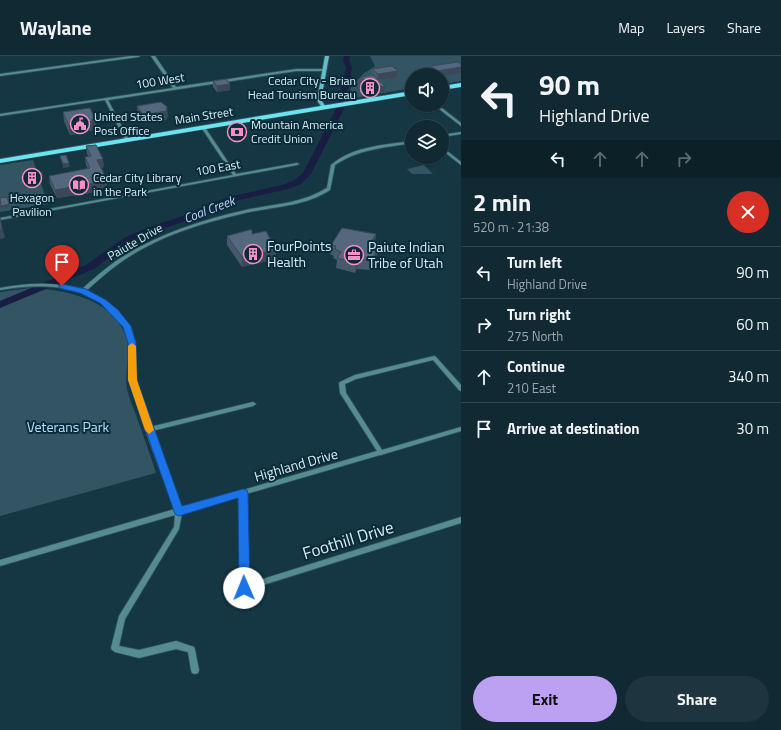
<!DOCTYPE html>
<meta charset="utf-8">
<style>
:root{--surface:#102933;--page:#1e353f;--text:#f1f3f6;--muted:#9ca6ac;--line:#30454e;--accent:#bca0f2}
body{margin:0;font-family:"Titillium Web",sans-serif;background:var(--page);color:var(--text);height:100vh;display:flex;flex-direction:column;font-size:15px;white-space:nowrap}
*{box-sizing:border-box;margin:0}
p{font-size:13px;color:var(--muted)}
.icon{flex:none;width:22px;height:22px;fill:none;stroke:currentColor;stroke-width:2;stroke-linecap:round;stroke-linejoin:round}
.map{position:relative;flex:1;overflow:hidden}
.panel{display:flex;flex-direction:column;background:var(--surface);width:320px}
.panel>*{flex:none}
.top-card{background:#102933;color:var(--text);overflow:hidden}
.controls{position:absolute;left:405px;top:12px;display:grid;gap:8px}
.controls a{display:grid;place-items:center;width:44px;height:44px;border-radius:50%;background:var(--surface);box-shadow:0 1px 3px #0004,0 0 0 1px var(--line);font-size:20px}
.pin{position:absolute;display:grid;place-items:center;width:34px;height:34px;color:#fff;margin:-41px -17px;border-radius:50% 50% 50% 0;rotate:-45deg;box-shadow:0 0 4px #0007}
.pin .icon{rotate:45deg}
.me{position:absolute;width:44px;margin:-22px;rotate:359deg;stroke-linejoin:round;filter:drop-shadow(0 0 3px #0008)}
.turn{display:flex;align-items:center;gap:14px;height:84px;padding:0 12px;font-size:18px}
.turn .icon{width:52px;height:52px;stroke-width:2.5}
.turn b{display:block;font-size:28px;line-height:34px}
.lanes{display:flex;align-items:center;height:38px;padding:0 12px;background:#0003;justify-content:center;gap:20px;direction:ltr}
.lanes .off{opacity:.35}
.round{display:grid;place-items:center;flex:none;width:42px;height:42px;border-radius:21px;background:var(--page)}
.headline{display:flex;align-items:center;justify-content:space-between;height:68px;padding:0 12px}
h1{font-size:24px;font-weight:700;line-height:30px}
.cta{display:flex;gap:8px;margin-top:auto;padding:8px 12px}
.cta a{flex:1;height:46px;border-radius:24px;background:var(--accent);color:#111;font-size:16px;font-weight:700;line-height:46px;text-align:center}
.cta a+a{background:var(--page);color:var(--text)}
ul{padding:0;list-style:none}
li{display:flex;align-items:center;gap:12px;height:52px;padding:0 12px;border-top:1px solid var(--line)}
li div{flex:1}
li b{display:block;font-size:15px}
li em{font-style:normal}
header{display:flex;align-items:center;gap:24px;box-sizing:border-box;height:56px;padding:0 20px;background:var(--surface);border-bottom:1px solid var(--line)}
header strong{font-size:19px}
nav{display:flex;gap:22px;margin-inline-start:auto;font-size:14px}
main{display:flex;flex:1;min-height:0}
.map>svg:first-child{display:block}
.green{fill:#335462}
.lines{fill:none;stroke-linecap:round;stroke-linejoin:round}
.river{fill:#191d43;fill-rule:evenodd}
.minor-casing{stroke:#345460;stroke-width:1.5}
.secondary-casing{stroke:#345460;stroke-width:2}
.primary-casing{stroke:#345460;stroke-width:1}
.minor{fill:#548c91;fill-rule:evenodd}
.secondary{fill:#62bec7;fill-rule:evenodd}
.primary{fill:#69e5f1;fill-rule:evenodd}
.wall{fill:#47596d}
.shaded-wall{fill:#3a4859}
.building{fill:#53677f;stroke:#3a4859}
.route{fill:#1a73e8;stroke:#114b97}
.slow{fill:#f59e0b}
.labels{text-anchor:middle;stroke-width:4;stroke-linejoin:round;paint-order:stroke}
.far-street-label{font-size:12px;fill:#d9ebf4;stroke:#0a2c3a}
.far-poi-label{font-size:12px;fill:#d9ebf4;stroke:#0a2c3a;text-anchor:start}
.far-water-label{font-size:13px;font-style:italic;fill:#c4cdf8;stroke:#0a2c3a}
.poi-label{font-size:14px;fill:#d9ebf4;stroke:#0a2c3a;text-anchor:start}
.park-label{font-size:14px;fill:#afe1f8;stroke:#0a2c3a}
.street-label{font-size:14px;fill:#d9ebf4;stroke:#0a2c3a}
.near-street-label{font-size:17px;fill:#d9ebf4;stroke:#0a2c3a}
</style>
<header>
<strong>Waylane</strong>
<nav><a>Map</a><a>Layers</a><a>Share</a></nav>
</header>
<main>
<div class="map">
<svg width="461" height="674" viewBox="0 0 461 674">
<rect width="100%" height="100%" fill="#153744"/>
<g class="green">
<path d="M370 0H461V25L442 28V19H412V32L349 43 351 31 363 18 375 10Z"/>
<path d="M33 104 48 148 0 156V109Z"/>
<path d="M424 109 433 118H412L407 113Z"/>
<path d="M31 232C65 234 110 242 125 278 132 295 124 316 127 333 129 342 133 351 136 359 143 379 150 398 156 417L0 460V236Z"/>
</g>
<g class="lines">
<path class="river" d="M344 0H350L349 4 352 12 344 53 311 118 301 128 288 133 235 145 214 152 195 162 155 175 130 186 94 213 0 252V245L86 209 124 182 149 171 189 158 208 148 229 141 282 129 295 124 303 117 336 53 346 12 343 4Z"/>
<defs>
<g id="minor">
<path d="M131 0H140L138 1 0 20V18Z"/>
<path d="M151 0H155L176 31 296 13H324L326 14 324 15H296L108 44 129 84 127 85 125 84 105 44 0 60V58L173 32Z"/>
<path d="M434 49H438L461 67V70Z"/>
<path d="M202 70H204L236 118 297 107 299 108 297 109 0 164V162L233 119 201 71Z"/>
<path d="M461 76V78L442 81V79Z"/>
<path d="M412 85V87C384 92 358 93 335 109L330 134C303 151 276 150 245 157 202 167 158 180 121 206 108 215 97 225 86 235 94 238 102 243 110 249 140 271 132 295 137 327 140 342 145 357 150 371L253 346 256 348 253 350 152 375 181 452 377 395 340 337 339 327 340 326 355 319 434 300 436 301 461 329V335L459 334 433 304 356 323 345 328 346 337 382 394 461 371V375L384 398 381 399H380L246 438 247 528 461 461V467L244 535 242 534 241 532 240 440 182 457 179 473 125 563 119 590 139 594 176 585 194 591 195 594 199 614 198 617 195 618 192 617 191 614 188 596 176 593 139 602 115 596 112 594 111 592 119 560 174 471 175 459 0 510V504L175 453C161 415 145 378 134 339 129 319 133 298 127 279 123 266 115 258 105 250 74 227 36 228 0 234V232C27 227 55 225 81 234 93 223 106 212 119 203 158 178 201 164 246 154 274 148 301 148 327 132L331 109C353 90 385 89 412 85Z"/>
<path d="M442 91 461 106V109L442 94Z"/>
</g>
<path id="secondary" d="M325 0H329L321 44 326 51 324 52H322L317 44Z"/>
<g id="primary">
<path d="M461 27V31L442 34V30Z"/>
<path d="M412 35V39L0 107V103Z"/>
</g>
</defs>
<use href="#minor" class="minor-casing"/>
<use href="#secondary" class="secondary-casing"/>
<use href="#primary" class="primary-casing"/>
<use href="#minor" class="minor"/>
<use href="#secondary" class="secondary"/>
<use href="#primary" class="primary"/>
</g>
<g class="wall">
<path d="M461 8V17L442 20V19H433L429 16 431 10Z"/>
<path d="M372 13 398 15 397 21 378 24 384 36 372 38 360 28 361 21 371 19Z"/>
<path d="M213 25 230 34 217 36 213 31Z"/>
<path d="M137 50 168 60 166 64 144 67 138 59Z"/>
<path d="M63 56 96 71H94L95 74 88 75V76L70 79 64 65Z"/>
<path d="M86 90 104 111 101 112 106 122 107 131 95 133 96 136 57 142 50 128 49 120 88 113 86 109 85 101H89L87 98Z"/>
<path d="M20 119 43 120 32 125 21 123Z"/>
<path d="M252 178 276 194V203L242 211 227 189V180Z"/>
<path d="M376 178 375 185 378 197 370 214 357 213 355 217 336 212 337 204 333 202 334 200 330 198 331 189Z"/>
</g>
<g class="shaded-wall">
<path d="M461 11V17L442 20V19H436L437 15Z"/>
<path d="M398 15 397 21 377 24 378 18Z"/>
<path d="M230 28V34L217 36V30Z"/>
<path d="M385 30 384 36 372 38 373 32Z"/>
<path d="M167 51 168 60 166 64 144 67 143 59Z"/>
<path d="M95 62 96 71H94L95 74 88 75V76L70 79 69 70 86 66 92 63Z"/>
<path d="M103 103 104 111 99 112 97 104Z"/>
<path d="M69 107 70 111 63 112V108Z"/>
<path d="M42 116 43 120 32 125 31 120Z"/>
<path d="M106 122 107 131 95 133 96 136 57 142 55 134 93 125Z"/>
<path d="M9 148V151L1 152V150Z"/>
<path d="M0 162 5 182 0 183Z"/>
<path d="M376 178 374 187 372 184Z"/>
<path d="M379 188 378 197 370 214 372 205Z"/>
<path d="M276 194V203L242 211V201Z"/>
<path d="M359 203 357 213 355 217 356 207Z"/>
</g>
<g class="building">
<path d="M458 6 461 8V11L437 15 431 10Z"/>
<path d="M392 10 398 15 378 18 372 13Z"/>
<path d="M373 19 385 30 373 32 361 21Z"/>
<path d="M226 23 230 28 217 30 213 25Z"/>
<path d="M161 46 167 51 166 55 143 59 137 50Z"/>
<path d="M90 52 95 62 92 63 93 65 86 66 87 67 69 70 63 56Z"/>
<path d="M96 89 103 103 97 104 106 122 93 125 95 127 55 134 49 120 90 112 85 101 91 100 86 90Z"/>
<path d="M66 99 69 107 63 108 60 100Z"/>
<path d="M30 115 42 116 31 120 20 119Z"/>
<path d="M7 141 9 148 1 150 0 142Z"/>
<path d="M0 162 2 173 0 174Z"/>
<path d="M342 172 376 178 372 184 379 188 372 205 359 203 356 207 337 202 341 196 335 193 336 190 331 189Z"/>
<path d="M249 174H252V178L266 175 276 194 242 201 227 180Z"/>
</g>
<path class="route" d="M62 228 86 233 106 244 118 254 131 270 136 287 137 324 182 450 243 433 247 434 248 437 250 532 248 535 244 537 240 535 239 532 238 442 179 460 175 458 128 324V287L123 271 100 247 80 237 59 232V229Z"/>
<path class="slow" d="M132 287 136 290 137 324 154 374 149 378 145 374 128 324V290Z"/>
<defs>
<symbol id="building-ring" viewBox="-11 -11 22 22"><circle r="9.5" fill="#0a2c3a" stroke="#fa8fc6" stroke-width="1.5"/><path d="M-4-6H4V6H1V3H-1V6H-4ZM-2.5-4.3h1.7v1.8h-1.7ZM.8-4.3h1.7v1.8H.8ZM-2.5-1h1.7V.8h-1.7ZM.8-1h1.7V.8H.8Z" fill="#fa8fc6"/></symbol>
<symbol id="civic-ring" viewBox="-11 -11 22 22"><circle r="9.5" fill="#0a2c3a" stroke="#fa8fc6" stroke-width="1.5"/><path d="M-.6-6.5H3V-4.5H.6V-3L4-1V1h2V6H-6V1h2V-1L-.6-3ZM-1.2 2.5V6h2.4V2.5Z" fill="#fa8fc6"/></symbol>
<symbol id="bank-ring" viewBox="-11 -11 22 22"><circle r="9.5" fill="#0a2c3a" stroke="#fa8fc6" stroke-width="1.5"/><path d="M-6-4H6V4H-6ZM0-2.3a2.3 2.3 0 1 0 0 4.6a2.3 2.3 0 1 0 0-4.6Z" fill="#fa8fc6"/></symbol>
<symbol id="library-ring" viewBox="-11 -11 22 22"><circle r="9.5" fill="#0a2c3a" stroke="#fa8fc6" stroke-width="1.5"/><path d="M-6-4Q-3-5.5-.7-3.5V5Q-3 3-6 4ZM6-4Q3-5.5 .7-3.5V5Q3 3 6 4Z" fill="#fa8fc6"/></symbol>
<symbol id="office-ring" viewBox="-11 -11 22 22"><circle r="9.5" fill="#0a2c3a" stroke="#fa8fc6" stroke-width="1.5"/><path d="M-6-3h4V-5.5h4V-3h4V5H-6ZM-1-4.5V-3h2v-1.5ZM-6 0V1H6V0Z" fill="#fa8fc6"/></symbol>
</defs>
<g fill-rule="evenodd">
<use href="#building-ring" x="359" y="21" width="22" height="22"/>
<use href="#civic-ring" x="69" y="57" width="22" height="22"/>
<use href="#bank-ring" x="226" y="65" width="22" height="22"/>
<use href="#building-ring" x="21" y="111" width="22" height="22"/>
<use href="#library-ring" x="68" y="118" width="22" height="22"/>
<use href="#building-ring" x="242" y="187" width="22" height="22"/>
<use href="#office-ring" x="343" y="188" width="22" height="22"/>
</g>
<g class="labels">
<g class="far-street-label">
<text transform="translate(160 25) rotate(-9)" y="4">100 West</text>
<text transform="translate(204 60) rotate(-9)" y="4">Main Street</text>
<text transform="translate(218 112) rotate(-10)" y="4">100 East</text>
<text transform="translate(135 186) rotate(-30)" y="4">Paiute Drive</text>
</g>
<g class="far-poi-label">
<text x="356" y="29" text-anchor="end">Cedar City - Brian<tspan x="356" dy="14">Head Tourism Bureau</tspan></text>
<text x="94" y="65">United States<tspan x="94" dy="14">Post Office</tspan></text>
<text x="251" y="73">Mountain America<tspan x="251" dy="14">Credit Union</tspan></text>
<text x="93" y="126">Cedar City Library<tspan x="93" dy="14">in the Park</tspan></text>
<text x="32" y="146" text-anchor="middle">Hexagon<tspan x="32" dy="14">Pavilion</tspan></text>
</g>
<g class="far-water-label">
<text transform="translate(209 153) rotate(-21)" y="5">Coal Creek</text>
</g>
<g class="poi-label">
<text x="267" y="195">FourPoints<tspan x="267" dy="16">Health</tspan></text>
<text x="368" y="196">Paiute Indian<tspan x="368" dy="16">Tribe of Utah</tspan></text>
</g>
<g class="park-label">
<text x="68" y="376">Veterans Park</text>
</g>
<g class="street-label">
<text transform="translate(296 409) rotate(-16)" y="5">Highland Drive</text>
</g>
<g class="near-street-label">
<text transform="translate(348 484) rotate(-17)" y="6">Foothill Drive</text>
</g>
</g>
</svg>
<div class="controls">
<a><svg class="icon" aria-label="sound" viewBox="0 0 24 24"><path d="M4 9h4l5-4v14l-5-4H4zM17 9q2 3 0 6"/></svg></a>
<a><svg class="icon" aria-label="layers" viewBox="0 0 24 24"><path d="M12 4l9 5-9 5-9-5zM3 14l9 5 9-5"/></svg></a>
</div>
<div class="pin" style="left:62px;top:230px;background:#d93025"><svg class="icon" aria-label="arrive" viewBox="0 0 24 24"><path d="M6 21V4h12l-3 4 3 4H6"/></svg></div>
<svg class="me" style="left:244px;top:532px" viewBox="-20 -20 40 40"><circle r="19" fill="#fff"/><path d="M0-13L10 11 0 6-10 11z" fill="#1a73e8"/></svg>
</div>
<section class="panel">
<div class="top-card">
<div class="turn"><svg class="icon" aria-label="left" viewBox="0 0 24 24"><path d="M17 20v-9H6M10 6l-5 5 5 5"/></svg><div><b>90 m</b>Highland Drive</div></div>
<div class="lanes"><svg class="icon" aria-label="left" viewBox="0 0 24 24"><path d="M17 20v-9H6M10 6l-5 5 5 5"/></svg><svg class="icon off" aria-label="ahead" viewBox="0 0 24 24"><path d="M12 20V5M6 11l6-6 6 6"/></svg><svg class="icon off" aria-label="ahead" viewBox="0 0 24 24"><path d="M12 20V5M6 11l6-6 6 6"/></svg><svg class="icon off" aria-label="right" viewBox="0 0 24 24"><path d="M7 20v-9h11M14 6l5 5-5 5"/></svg></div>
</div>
<div class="headline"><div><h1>2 min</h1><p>520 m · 21:38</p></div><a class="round" style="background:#d93025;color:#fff"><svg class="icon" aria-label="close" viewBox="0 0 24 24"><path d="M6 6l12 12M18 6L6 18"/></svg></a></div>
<ul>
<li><svg class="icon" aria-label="left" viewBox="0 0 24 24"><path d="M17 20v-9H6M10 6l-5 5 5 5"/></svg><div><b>Turn left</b><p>Highland Drive</p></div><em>90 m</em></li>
<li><svg class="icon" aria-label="right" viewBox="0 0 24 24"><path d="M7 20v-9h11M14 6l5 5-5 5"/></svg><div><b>Turn right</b><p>275 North</p></div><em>60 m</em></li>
<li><svg class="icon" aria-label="ahead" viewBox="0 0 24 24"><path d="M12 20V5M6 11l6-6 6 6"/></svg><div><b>Continue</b><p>210 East</p></div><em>340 m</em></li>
<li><svg class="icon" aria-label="arrive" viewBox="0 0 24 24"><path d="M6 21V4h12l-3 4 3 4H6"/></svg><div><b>Arrive at destination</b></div><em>30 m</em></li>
</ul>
<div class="cta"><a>Exit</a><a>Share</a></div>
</section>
</main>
